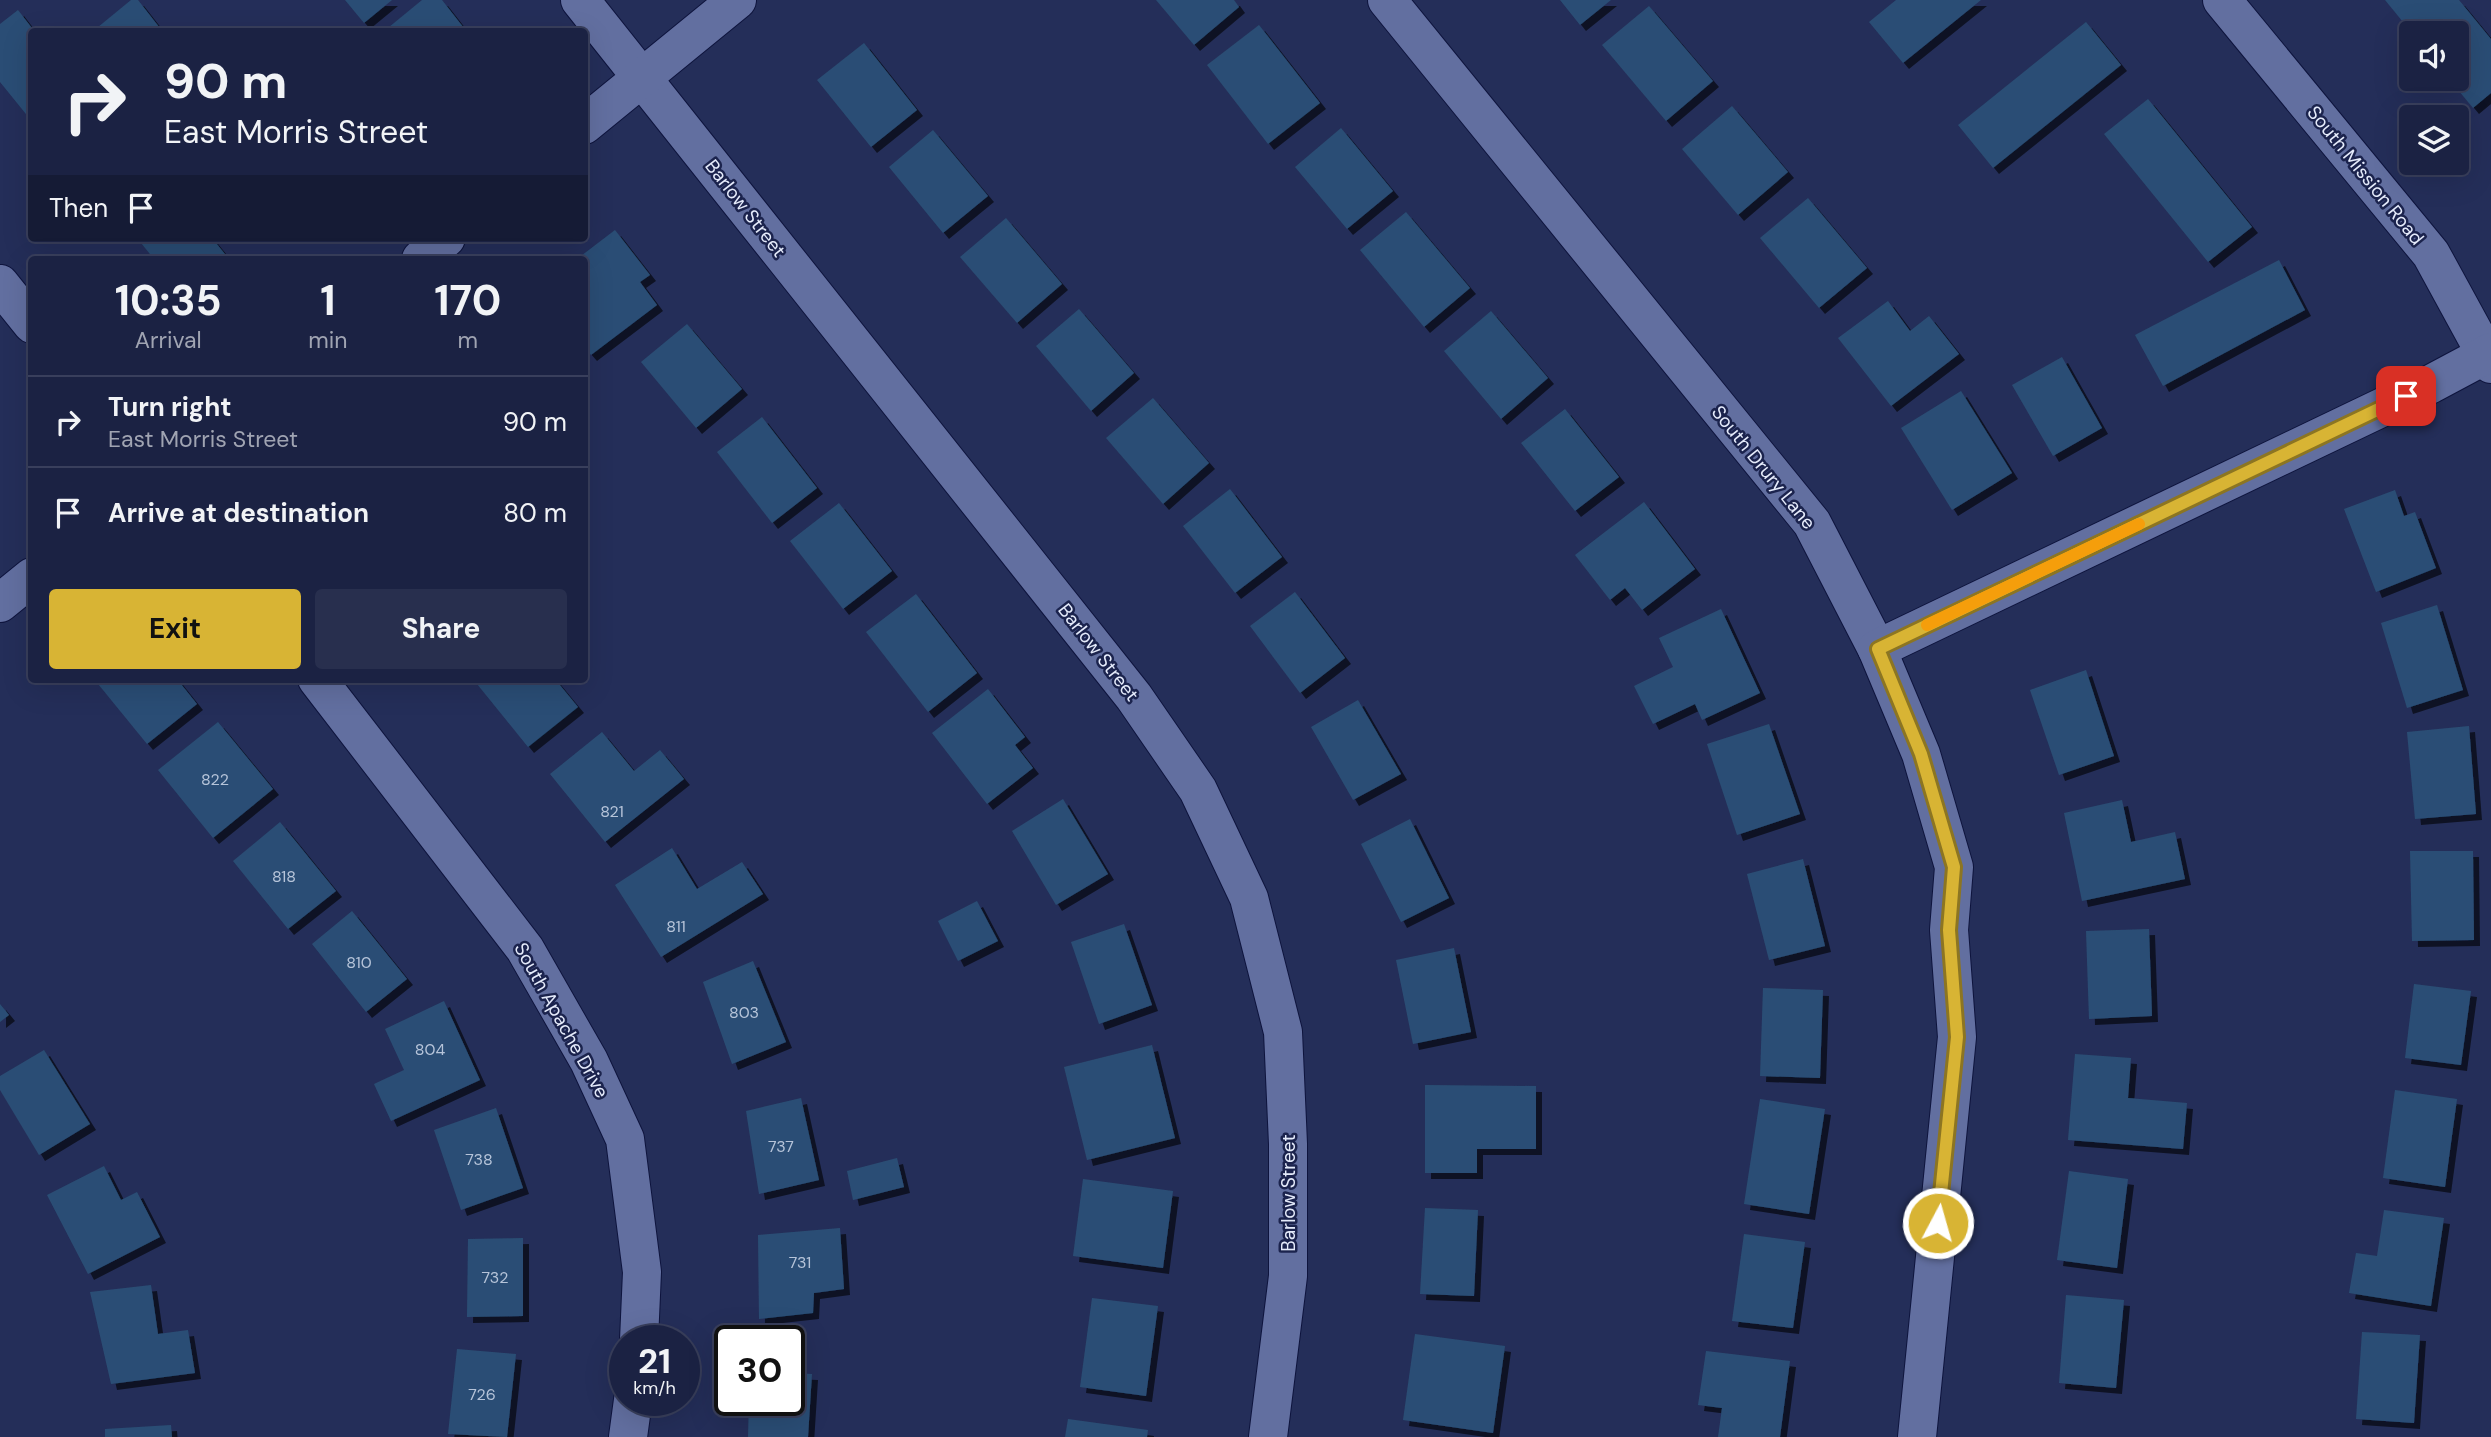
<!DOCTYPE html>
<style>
:root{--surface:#1b2243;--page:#282f4e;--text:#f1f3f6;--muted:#a0a4b2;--line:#393f5c;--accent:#d8b434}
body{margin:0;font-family:"DM Sans",sans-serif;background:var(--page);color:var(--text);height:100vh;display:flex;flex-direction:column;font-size:26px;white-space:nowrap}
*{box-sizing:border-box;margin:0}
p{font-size:23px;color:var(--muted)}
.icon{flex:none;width:38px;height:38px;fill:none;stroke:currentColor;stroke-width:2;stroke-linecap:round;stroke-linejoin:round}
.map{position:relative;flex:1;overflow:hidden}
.sheet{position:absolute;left:28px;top:256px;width:560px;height:427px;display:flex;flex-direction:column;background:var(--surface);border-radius:7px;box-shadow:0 7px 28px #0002,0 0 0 2px var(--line)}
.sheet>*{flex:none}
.banner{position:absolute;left:28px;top:28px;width:560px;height:214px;border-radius:7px;box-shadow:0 7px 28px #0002,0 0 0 2px var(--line);background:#1b2243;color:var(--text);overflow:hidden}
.tools{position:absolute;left:2399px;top:21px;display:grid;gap:14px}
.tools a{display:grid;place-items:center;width:70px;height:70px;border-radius:7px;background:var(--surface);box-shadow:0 7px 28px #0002,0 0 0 2px var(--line);font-size:35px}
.speed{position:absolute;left:609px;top:1325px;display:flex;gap:14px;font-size:35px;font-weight:700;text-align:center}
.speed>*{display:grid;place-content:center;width:91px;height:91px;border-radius:50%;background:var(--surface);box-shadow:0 7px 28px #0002,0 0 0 2px var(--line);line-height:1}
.speed small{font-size:18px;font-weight:400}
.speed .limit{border:4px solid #111;border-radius:10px;background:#fff;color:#111}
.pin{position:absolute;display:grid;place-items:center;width:60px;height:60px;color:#fff;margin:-30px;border-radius:14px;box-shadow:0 4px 10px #0006}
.me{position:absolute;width:77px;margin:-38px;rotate:6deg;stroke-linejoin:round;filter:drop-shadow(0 0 5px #0008)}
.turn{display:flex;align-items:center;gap:24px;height:147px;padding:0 21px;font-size:32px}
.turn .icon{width:91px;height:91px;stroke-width:2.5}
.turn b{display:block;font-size:49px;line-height:60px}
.then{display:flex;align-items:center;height:66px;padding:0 21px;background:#0003;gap:14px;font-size:26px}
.eta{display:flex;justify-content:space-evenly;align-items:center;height:119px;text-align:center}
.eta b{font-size:42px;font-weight:700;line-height:49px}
.cta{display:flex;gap:14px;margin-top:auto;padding:14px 21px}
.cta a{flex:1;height:80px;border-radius:7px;background:var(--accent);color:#111;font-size:28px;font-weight:700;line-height:80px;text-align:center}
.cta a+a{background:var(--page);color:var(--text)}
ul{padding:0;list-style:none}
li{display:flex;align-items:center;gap:21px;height:91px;padding:0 21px;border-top:2px solid var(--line)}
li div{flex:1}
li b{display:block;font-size:26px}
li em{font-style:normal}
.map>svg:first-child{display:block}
.building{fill:#2a4e74;filter:url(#shadow)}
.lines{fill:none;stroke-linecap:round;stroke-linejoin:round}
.minor-casing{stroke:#0e143d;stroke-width:40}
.minor{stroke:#626fa0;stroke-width:38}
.route-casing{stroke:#8c7522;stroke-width:18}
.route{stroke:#d8b434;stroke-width:12}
.slow{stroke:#f59e0b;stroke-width:12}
.labels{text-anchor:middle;stroke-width:5;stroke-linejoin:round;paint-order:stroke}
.number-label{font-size:16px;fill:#b6c4d9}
.street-label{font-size:19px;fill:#e5ebfb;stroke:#1b234d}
</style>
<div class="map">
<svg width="2491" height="1437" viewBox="0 0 2491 1437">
<defs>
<filter id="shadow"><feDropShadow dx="6" dy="6" stdDeviation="0" flood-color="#0009"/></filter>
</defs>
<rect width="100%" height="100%" fill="#242e59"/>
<g class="building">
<path d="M131 0H138L163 32H92Z"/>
<path d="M345 0H392L364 23Z"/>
<path d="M422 0H442L467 32H383Z"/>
<path d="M1156 0H1234L1239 7 1194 45Z"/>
<path d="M1560 0H1611L1580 25Z"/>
<path d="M1896 0H1981L1903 63 1869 22Z"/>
<path d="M2385 0H2459L2491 39V93L2473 108 2449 79H2457V33H2412Z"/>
<path d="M1649 6 1713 81 1666 121 1602 45Z"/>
<path d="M18 10 35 32H32L30 119 0 82V24Z"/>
<path d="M2086 22 2121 65 1993 168 1958 125Z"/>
<path d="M1259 25 1320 103 1268 144 1207 65Z"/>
<path d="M864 43 917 110 871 147 817 80Z"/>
<path d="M2148 99 2252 227 2208 262 2104 134Z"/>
<path d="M1732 106 1788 172 1738 215 1682 149Z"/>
<path d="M1341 128 1393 191 1347 229 1295 167Z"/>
<path d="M933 130 988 196 943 233 889 167Z"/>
<path d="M1808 198 1867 268 1819 308 1760 238Z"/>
<path d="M1406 212 1470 288 1424 327 1360 250Z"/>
<path d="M1006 218 1062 284 1017 323 960 257Z"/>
<path d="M615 230 650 275 640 282 657 305 591 355 584 347V259H577Z"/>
<path d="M137 238H212L229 259H154Z"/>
<path d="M2279 260 2305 310 2163 386 2135 335Z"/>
<path d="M1888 301 1910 331 1929 316 1959 354 1891 406 1838 338Z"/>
<path d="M1079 309 1134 373 1091 411 1036 346Z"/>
<path d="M1491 311 1548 378 1501 419 1444 351Z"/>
<path d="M687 324 742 389 696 428 641 362Z"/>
<path d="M2062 357 2102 428 2053 456 2012 385Z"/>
<path d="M1961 391 2012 473 1952 510 1901 428Z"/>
<path d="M1153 398 1209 463 1163 504 1106 438Z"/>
<path d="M1565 409 1619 477 1575 511 1521 443Z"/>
<path d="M762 417 817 488 772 523 717 452Z"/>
<path d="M1230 489 1282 557 1235 593 1183 526Z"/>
<path d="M2395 490 2404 516 2415 512 2436 568 2376 592 2344 509Z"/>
<path d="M1644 502 1695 569 1642 610 1625 588 1610 600 1575 555Z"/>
<path d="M839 503 892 571 843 609 790 541Z"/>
<path d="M1295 592 1345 658 1300 693 1250 626Z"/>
<path d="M916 594 977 673 928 712 866 632Z"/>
<path d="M2437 605 2463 690 2407 708 2381 623Z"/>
<path d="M1721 609 1760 693 1702 720 1695 704 1653 724 1634 686 1673 667 1659 638Z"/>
<path d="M2086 670 2114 756 2059 775 2030 690Z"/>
<path d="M94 679H177L197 704 147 744Z"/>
<path d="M473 679H555L578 707 528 747Z"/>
<path d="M988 689 1025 737 1015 745 1033 768 987 804 932 733Z"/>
<path d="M1358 700 1401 774 1353 800 1311 727Z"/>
<path d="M218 722 273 789 213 838 158 770Z"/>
<path d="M1769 724 1800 814 1737 835 1707 744Z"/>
<path d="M2469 726 2476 814 2415 819 2407 732Z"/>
<path d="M602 732 634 771 660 750 684 779 605 842 550 774Z"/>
<path d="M1063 799 1108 874 1056 905 1012 831Z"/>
<path d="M2122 800 2131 842 2175 832 2185 879 2082 901 2064 813Z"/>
<path d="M1410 819 1449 898 1401 922 1361 844Z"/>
<path d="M280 822 336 891 288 929 233 861Z"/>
<path d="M672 848 697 889 742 862 763 894 661 957 615 885Z"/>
<path d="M2410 851H2473L2474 940 2412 941Z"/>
<path d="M1803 859 1825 946 1769 960 1747 874Z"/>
<path d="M977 901 998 941 958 961 938 921Z"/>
<path d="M352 911 407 979 366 1012 312 944Z"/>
<path d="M1124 924 1152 1005 1099 1024 1071 942Z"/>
<path d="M2149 929 2152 1016 2089 1019 2086 931Z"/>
<path d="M1454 948 1471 1032 1413 1044 1396 960Z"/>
<path d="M753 961 786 1042 732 1064 703 982Z"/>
<path d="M2414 984 2471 991 2461 1065 2405 1058Z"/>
<path d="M1763 988 1823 990 1820 1078 1760 1076Z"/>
<path d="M444 1001 480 1080 391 1121 374 1084 404 1070 385 1029Z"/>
<path d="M0 1004 9 1015 0 1022Z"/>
<path d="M1152 1045 1175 1138 1087 1160 1064 1067Z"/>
<path d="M44 1050 90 1124 39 1155 0 1090V1076Z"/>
<path d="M2075 1054 2131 1058 2128 1098 2187 1103 2183 1149 2068 1140Z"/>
<path d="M1425 1085 1536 1086V1149H1477V1173H1425Z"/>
<path d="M2395 1090 2457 1099 2445 1187 2383 1178Z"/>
<path d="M801 1098 819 1180 759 1194 746 1111Z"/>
<path d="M1760 1099 1825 1109 1809 1214 1744 1204Z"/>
<path d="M496 1108 523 1188 461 1210 434 1130Z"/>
<path d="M897 1158 904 1187 853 1200 847 1171Z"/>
<path d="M104 1166 121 1200 137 1192 160 1237 88 1274 47 1195Z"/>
<path d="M2069 1171 2128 1179 2117 1268 2057 1260Z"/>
<path d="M1083 1179 1173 1191 1163 1268 1073 1256Z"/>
<path d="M1425 1208 1478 1210 1474 1296 1420 1294Z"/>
<path d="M2384 1210 2444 1218 2431 1306 2349 1293 2356 1253 2377 1256Z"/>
<path d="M840 1228 844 1289 814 1293 813 1313 759 1319 758 1235Z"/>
<path d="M1744 1234 1805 1242 1793 1328 1732 1321Z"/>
<path d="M523 1238V1316L467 1317 468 1239Z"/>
<path d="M151 1285 158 1334 188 1330 195 1373 111 1384 90 1292Z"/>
<path d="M2066 1295 2124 1300 2116 1388 2059 1383Z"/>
<path d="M1092 1298 1158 1306 1146 1396 1080 1387Z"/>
<path d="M2362 1332 2420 1335 2414 1423 2356 1419Z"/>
<path d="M1415 1334 1505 1346 1493 1433 1403 1420Z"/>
<path d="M457 1349 516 1354 507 1437 448 1434Z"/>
<path d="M1706 1351 1790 1361 1780 1437H1718L1722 1408 1698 1405Z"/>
<path d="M789 1373 812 1374 808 1437H748L749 1400H789Z"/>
<path d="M1068 1419 1148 1430 1147 1437H1065Z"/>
<path d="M171 1425 172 1437H105V1429Z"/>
</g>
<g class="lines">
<defs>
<g id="minor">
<path d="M580 0 1134 697 1198 790 1249 898 1283 1032 1288 1144V1276L1268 1437"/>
<path d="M1387 0 1812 523 1877 649 1921 754 1954 867 1949 930 1957 1037 1917 1437"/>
<path d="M2222 0 2431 254 2491 364"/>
<path d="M584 125 737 0"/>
<path d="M421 259 446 238"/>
<path d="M0 284 32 324"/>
<path d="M0 603 32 577"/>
<path d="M1877 649 2431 384 2491 352"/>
<path d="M317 679 525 949 589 1061 625 1139 642 1272 639 1340"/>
<path d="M628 1437 633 1400"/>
</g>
</defs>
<use href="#minor" class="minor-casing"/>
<use href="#minor" class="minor"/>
</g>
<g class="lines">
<defs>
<path id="route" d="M1938 1223 1957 1037 1949 930 1954 867 1921 754 1878 649 2406 396"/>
</defs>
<use href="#route" class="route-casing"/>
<use href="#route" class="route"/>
<path class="slow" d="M1927 625 2139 524"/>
</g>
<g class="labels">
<g class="number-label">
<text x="215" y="785">822</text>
<text x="612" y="817">821</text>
<text x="284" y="882">818</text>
<text x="676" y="932">811</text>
<text x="359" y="968">810</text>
<text x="744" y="1018">803</text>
<text x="430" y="1055">804</text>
<text x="781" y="1152">737</text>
<text x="479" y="1165">738</text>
<text x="800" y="1268">731</text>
<text x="495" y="1283">732</text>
<text x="482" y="1400">726</text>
</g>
<g class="street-label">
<text transform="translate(2366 175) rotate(51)" y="7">South Mission Road</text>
<text transform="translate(746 208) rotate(52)" y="7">Barlow Street</text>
<text transform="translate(1764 467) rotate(51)" y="7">South Drury Lane</text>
<text transform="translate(1099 652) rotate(52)" y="7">Barlow Street</text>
<text transform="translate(562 1020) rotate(61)" y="7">South Apache Drive</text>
<text transform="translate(1288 1193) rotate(-90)" y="7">Barlow Street</text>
</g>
</g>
</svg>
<div class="tools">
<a><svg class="icon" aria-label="sound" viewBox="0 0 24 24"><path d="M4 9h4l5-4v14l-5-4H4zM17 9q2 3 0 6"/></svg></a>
<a><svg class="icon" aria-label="layers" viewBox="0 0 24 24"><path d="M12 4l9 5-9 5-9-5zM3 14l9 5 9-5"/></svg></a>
</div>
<div class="speed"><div>21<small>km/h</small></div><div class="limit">30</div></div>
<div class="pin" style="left:2406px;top:396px;background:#d93025"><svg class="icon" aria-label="arrive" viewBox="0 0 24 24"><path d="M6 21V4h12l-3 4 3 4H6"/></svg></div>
<svg class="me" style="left:1938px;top:1223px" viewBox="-20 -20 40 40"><circle r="17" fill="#d8b434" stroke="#fff" stroke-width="3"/><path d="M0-11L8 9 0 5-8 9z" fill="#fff"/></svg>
<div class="banner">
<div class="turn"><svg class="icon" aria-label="right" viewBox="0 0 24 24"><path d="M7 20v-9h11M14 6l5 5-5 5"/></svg><div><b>90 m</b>East Morris Street</div></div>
<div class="then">Then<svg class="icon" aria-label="arrive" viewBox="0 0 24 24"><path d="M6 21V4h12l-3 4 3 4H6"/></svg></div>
</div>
<section class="sheet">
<div class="eta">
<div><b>10:35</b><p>Arrival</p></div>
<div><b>1</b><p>min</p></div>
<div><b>170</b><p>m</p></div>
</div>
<ul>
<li><svg class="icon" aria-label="right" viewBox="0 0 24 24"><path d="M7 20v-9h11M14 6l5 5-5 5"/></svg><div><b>Turn right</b><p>East Morris Street</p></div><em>90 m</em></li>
<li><svg class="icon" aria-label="arrive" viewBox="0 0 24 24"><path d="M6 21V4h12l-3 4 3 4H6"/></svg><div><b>Arrive at destination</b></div><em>80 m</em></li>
</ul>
<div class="cta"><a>Exit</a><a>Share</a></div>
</section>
</div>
